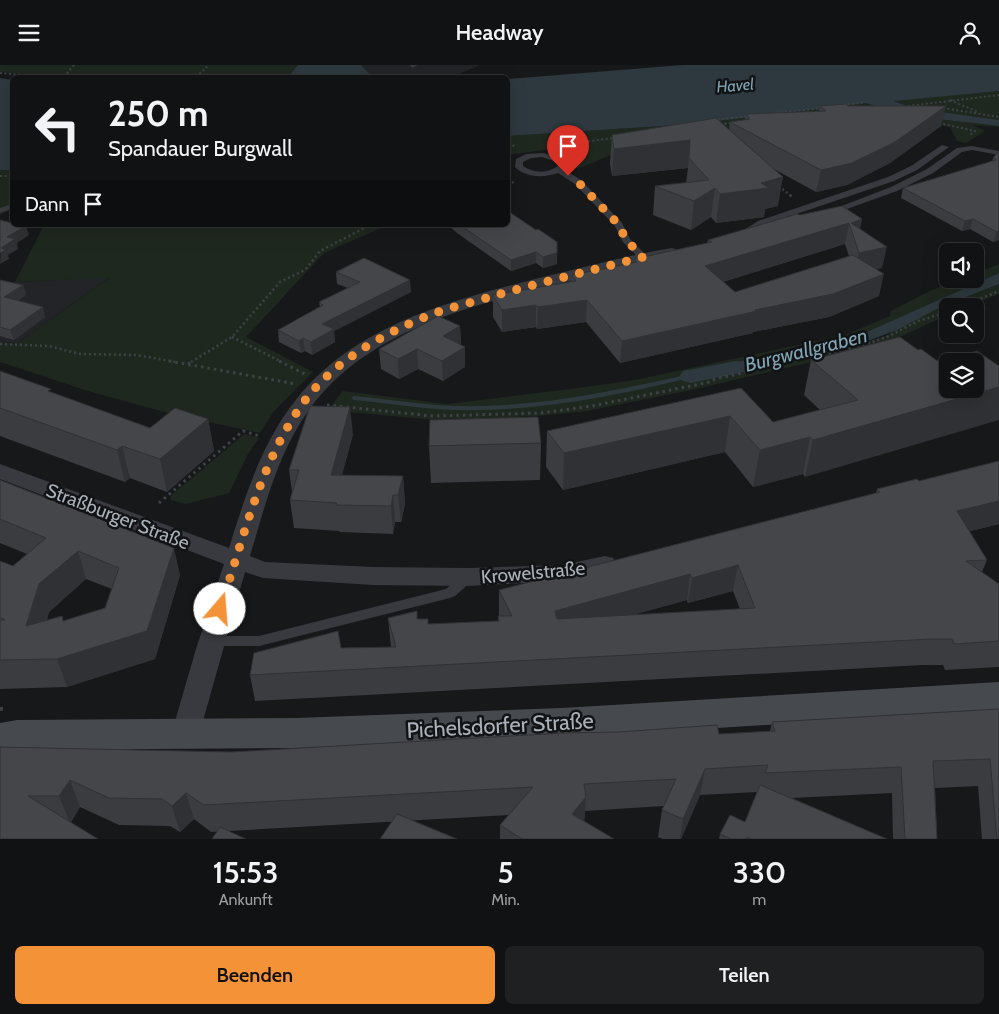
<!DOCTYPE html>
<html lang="de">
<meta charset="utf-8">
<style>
:root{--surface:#111214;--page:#1e2022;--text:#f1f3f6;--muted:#9c9ea0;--line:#303234;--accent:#f39236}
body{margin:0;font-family:Cabin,sans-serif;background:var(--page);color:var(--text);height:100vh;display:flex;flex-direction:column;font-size:19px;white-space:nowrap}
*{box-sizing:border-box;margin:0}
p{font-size:16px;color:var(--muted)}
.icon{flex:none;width:28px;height:28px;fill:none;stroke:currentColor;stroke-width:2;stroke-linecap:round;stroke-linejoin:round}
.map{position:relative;height:774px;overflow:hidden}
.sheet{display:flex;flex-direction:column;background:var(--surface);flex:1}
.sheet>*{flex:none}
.hud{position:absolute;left:10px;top:10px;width:500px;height:152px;border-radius:8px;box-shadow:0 5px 20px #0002,0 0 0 1px var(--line);background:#111214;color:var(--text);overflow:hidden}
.tools{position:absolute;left:939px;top:178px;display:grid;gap:10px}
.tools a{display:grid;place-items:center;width:45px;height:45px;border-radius:8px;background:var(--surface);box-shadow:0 5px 20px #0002,0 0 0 1px var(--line);font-size:25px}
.pin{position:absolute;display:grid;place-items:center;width:42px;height:42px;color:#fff;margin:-51px -21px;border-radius:50% 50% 50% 0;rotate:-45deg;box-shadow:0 0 5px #0007}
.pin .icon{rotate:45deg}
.me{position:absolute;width:55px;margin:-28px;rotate:18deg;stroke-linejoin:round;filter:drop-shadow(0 0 4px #0008)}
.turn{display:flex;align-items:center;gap:18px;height:105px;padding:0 15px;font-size:22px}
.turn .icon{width:65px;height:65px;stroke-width:2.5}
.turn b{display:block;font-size:35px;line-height:42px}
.then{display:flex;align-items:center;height:48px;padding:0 15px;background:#0003;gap:10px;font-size:19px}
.eta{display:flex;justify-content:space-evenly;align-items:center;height:85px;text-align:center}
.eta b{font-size:30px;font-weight:600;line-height:35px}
.primary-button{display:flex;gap:10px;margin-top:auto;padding:10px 15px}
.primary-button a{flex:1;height:58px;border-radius:8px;background:var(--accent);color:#111;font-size:20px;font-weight:600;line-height:58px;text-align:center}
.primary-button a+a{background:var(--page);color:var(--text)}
header{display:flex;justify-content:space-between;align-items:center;height:65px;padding:0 15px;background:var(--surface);font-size:22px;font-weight:600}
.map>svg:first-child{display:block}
.built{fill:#232427}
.green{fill:#1f281f}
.water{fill:#2d393e}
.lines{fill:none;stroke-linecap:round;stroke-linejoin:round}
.stream{fill:#2d393e;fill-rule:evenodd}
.canal{fill:#2d393e;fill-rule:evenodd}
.path-far3{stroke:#3e4246;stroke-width:2;stroke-dasharray:2 2.5;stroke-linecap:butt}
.path-far2{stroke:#3e4246;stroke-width:2.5;stroke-dasharray:2 3;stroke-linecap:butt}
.path-far1{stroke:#3e4246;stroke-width:3;stroke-dasharray:2.5 4;stroke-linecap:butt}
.path{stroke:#3e4246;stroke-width:4;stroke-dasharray:3 5;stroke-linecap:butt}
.lane{fill:#383a3f;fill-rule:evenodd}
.street{fill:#383a3f;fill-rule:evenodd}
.secondary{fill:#464a4f;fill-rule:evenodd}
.wall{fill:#3a3c40;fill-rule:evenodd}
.shaded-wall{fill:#303134}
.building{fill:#44464a;stroke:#303134;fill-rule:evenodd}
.route{stroke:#f39236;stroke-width:9;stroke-dasharray:0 16.2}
.labels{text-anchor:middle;stroke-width:5;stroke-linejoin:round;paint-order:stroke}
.far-water-label{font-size:16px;font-style:italic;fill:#81a5b4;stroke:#121315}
.street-label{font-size:19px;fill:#aab1b9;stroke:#121315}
.water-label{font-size:20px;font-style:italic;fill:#81a5b4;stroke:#121315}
.near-street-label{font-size:22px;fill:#aab1b9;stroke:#121315}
</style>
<header><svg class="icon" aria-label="menu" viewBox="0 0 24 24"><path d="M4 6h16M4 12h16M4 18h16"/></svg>Headway<svg class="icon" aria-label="person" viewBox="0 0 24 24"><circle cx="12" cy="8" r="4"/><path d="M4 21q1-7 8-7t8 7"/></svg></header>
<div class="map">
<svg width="999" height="774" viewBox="0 0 999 774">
<rect width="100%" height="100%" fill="#17181a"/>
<g class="built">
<path d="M361 0H481L451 12H372Z"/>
<path d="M110 212 16 279 0 276V218Z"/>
</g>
<g class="green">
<path d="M0 0H298L291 10 310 12H60L0 7Z"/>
<path d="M999 26V55L913 43 893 35Z"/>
<path d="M866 38C907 54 955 55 999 61V62L972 60 985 66 966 78 957 76 950 62 921 57 732 62 624 84 578 104 558 83 508 90V71L693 59Z"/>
<path d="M0 105H12V143L0 150Z"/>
<path d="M44 160H388L324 188 246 272 313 307 274 346 260 368 172 349 88 326 0 297V276L16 279 109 213 15 217Z"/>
<path d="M999 199V208L851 274 693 306 815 289 856 280 885 271 941 242 999 219V229L969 241H948L947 250 880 281 691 325 587 346 537 351 446 356 327 345 343 326 447 339 571 324 635 315 845 270 890 251 891 246C916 234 946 214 975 214V209Z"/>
<path d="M246 369 259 373 248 389 229 428 185 439 171 435 170 432 174 428 243 370Z"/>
</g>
<g class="water">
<path d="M298 0H361L372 12 290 10Z"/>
<path d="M683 0H999V26L894 36 913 43 999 55V61C955 55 907 54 866 38L693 59 508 71V14Z"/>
<path d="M0 13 12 15V105H0Z"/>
<path d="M999 208V219L941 242 897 265 862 278 715 311 691 306 851 274Z"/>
</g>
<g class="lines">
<path class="stream" d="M691 309 693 310 694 311 693 312C616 331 536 347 456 345 422 344 388 338 354 335L351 333 354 331C388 334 422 340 457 341 536 343 614 326 691 309Z"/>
<path class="canal" d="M736 296 744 297 747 302 744 307 691 318 683 316 680 311 683 306Z"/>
<g class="path-far3">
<path d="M0 8 47 12"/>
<path d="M64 12 74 0"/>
<path d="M196 12 209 0"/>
<path d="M950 35 978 47"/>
<path d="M843 40 862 38"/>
<path d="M908 41 999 30"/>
<path d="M943 43 999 52"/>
<path d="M776 48 824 43"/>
<path d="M713 55 749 51"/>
<path d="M939 58 975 66 970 70"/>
<path d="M720 59 734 58"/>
<path d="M552 77 572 78 615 73"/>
<path d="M508 82 516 80"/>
<path d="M574 91 589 77"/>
<path d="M0 111H12"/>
<path d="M508 120 515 116"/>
<path d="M779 121 791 131"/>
</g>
<g class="path-far2">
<path d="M790 130 793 133"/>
<path d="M962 241 999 226"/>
<path d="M232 272 282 297"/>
<path d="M0 279 49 281 80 289 136 290 176 297"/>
<path d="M191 297 232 272 280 217 305 205 320 186 370 160"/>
<path d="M790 297 857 282 887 272 918 256 948 247"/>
</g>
<g class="path-far1">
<path d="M169 296 296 319"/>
<path d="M279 296 305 309"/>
<path d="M188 299 193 296"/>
<path d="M327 340 432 351 541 348 592 341 710 317 715 314 795 296"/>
<path d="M159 438 243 366 260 371"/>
</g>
<path class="path" d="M0 644 8 643"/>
<g class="lane">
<path d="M410 0H418L412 3Z"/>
<path d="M942 80 949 82 917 105 894 116 764 160 748 169H742L741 167 758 156 888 112 911 101Z"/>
<path d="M972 81 999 86V90L972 85 962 87 933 108 897 126 833 149 826 147 891 122 927 104 957 83Z"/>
<path d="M543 88 564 94 566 102 563 104 581 115 622 158 630 174 646 190V194H640L623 177 615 161 575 119 558 108C544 113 526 113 515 102L516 94 526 89ZM542 92 557 97 558 101C547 109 534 108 523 101V97L531 93Z"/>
<path d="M12 139V144L0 148V143Z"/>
<path d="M468 507 473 509 474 512 473 515 455 531 450 533 259 581H211L206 580 204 576 206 572 211 571H259L446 524 463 509Z"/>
</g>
<path class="street" d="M672 183 678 185 680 188 678 191C662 195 646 197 630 201 599 208 569 216 538 224 455 245 362 271 309 345 278 387 265 441 250 491L265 497 373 502 468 503 562 500 605 491 613 493 617 499 613 505 562 516 468 521 373 520 263 513 245 507 199 670 195 678 185 681 175 678 171 670 196 584 224 499 0 414V399L229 483C245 432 261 379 295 336 355 259 453 235 543 212 586 202 628 190 672 183Z"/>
<path class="secondary" d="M999 617V645L562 673 297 683 17 685 0 688V658L17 655 297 653 562 643Z"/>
</g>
<g class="wall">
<path d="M820 41H848L941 61 890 98 847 120 816 127 772 103 778 141 765 144 764 152 716 158 711 152 691 165 653 150 655 121 686 118 688 103 612 111 610 98 612 70 729 65 730 57 745 55 746 49 819 46Z"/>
<path d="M999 86V175L993 177 970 164 962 166 901 133 903 123 992 96 993 93Z"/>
<path d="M800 150 862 154 860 163 882 203 876 204 879 231 829 252 753 267V268L620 298 586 257 537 264 536 262 502 267 493 252V230L571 216 572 210 634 197V194L707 178 708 175ZM845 179 849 191 735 227 723 217Z"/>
<path d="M448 160H508L557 199 543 203 536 198 511 206 457 168Z"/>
<path d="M336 207 411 227 334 266 335 277 312 290 305 286 301 288 279 277 278 265 320 242 319 237 348 223 337 219Z"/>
<path d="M0 215 23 220 26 230 17 236 45 252 14 275 0 271Z"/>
<path d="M460 261 461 280 465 302 443 316 418 304 399 314 381 304 379 284Z"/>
<path d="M900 272 805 412 803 409 753 422 725 387 563 425 546 402 547 366 741 323 773 357 820 345 804 330 811 295Z"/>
<path d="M0 306 53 328 150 363 208 354 214 386 167 427 130 413 125 417 0 371Z"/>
<path d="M353 369 342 410 403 411 405 439 401 457H395L393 469 340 467 339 466 294 463 290 435 292 427 289 405Z"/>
<path d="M541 378 540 415 431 418 429 381Z"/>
<path d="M999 396V459L969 466 987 495 982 507 999 519V602L945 605 943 600H922L255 636 250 610 341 583 391 582 388 553 417 554 428 559 498 556 499 551V525L876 428 877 424 919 416ZM733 526 740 544 632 550 687 535 688 538Z"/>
<path d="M0 415 180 510 155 594 67 622 0 624V496L13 501 27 489 0 478ZM86 514 112 524 105 543 64 556 47 555 49 547Z"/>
<path d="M999 644V774H982L978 721 935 723 937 774H893L892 728 792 733 887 774H719L720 769 745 757 757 727 700 730 681 774H663L658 772 662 745 663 741 585 746 584 757 614 774H500V760L509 750 211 767 194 754 180 767 170 761 119 760 80 742 71 757 0 774V682L231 687 719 669 770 666 772 657Z"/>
</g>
<g class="shaded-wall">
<path d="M946 41 941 61 890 98 847 120 816 127 821 105Z"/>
<path d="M690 75 688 103 612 111 614 84Z"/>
<path d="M783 112 778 141 765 144 764 152 716 158 720 129Z"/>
<path d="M715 123 711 152 691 165 694 136Z"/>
<path d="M862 154 857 175 851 158Z"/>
<path d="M973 154 970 164 962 166 965 156Z"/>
<path d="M849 158 845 179 702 223 705 201Z"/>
<path d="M26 161 29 170 17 178 18 184 8 190 9 194 0 199 1 183 7 172Z"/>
<path d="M999 166V175L993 177 997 167Z"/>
<path d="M887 182 882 203 855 209 859 188Z"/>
<path d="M536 187V198L511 206V195Z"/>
<path d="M557 188V199L543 203V192Z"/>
<path d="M884 209 879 231 829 252 753 267V268L620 298 622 276 755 245Z"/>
<path d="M410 215 411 227 334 266 335 277 312 290 311 277 322 259Z"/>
<path d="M23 220 26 230 7 242 4 232Z"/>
<path d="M587 235 586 257 537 264 538 242Z"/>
<path d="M536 240V262L502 267V245Z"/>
<path d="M43 242 45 252 14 275 10 265Z"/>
<path d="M460 261 461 281 443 271Z"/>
<path d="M303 273 305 286 301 288 299 276Z"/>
<path d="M465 282V302L443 316 442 296Z"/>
<path d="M417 284 418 304 399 314 398 294Z"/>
<path d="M999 322V355L805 412 813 375Z"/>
<path d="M350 342 353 369 334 437 331 410Z"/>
<path d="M730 351 725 387 563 425 564 388Z"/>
<path d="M208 354 214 386 167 427 160 394Z"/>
<path d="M810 372 803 409 753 422 760 385Z"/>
<path d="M122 381 130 413 125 417 117 385Z"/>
<path d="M403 411 405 439 401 457 398 430Z"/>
<path d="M393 430 395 457 393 469 391 441Z"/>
<path d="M999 436V459L948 472 957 446Z"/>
<path d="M174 483 180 510 155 594 67 622 57 594Z"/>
<path d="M78 486 86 514 49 547 36 589 26 561 39 519Z"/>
<path d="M738 500 733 526 688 538 692 513Z"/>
<path d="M690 509 687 535 554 572 555 546Z"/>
<path d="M705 704 700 730 681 774H680L683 754Z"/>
<path d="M70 715 80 742 70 758 59 731Z"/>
<path d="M186 728 194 754 180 767 172 741Z"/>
<path d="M586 732 584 759 572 749Z"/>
</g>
<g class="building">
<path d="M846 39 848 41H946L895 77 852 98 821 105 730 57 750 54 746 49 826 46 820 41Z"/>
<path d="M716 53 783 112 761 118 769 123 720 129 715 123 694 136 655 121 709 115 689 93 690 75 614 84 612 70Z"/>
<path d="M999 86V166L997 167 973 154 965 156 903 123 996 95 993 93Z"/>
<path d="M842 141 862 154 851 158 887 182 859 188 849 158 705 201 735 227 853 190 884 209 833 229 755 245 757 246 622 276 587 235 538 242 536 240 502 245 493 230 576 216 572 210 637 197 634 194 712 177 708 175 797 149 800 150Z"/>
<path d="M508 146 536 165 538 164 557 177V188L543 192 536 187 511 195 460 160H508Z"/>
<path d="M0 155 12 158V160H22L26 161 7 172 15 174 1 183 6 185 0 188Z"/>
<path d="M364 193 410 215 322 259 334 264 311 277 303 273 299 276 278 265 323 240 319 237 360 217 336 207Z"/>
<path d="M0 215 23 220 4 232 43 242 10 265 0 262Z"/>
<path d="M438 251 460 261 443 271 465 282 442 296 417 284 398 294 379 284Z"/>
<path d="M900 272 918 285 921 284 939 297 977 286 999 301V322L813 375 810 372 760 385 730 351 564 388 547 366 741 323 773 357 858 335 811 295ZM948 296H975V324H948Z"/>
<path d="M0 306 51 324 48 326 150 363 175 343 208 354 160 394 122 381 117 385 0 343Z"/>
<path d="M310 341 350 342 331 410 403 411 398 430H393L391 441 336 440 337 438 290 435 299 405H289Z"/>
<path d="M538 352 541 378 429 381 430 355Z"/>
<path d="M999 396V436L957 446 987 495 966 496 999 519V576L954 579 952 574H931L250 610 254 588 338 566 341 583 396 582 388 553 417 546V554H428V559L499 556 498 551H512L499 525 880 427 877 424 917 414 919 416ZM738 500 755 543 557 554 555 546 690 509 692 513Z"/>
<path d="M0 415 174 483 147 566 57 594 0 595V555H5L0 552V496L13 501 46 473 0 454ZM78 486 119 503 105 543 63 556 62 551 26 561 39 519Z"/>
<path d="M999 644V774H997L990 694 933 696 937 774H905L901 702 765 708 768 700 705 704 683 754 662 745 676 714 584 719 586 732 572 749 614 774H522L500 760 533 722 204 740 186 728 172 741 162 734 109 733 70 715 59 731H28L98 774H0V682L231 687 563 668 619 667 717 660 719 669 775 666 772 657Z"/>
<path d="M760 720 887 774H751L747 772 746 774H731L720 769 730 750 745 757Z"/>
<path d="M397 749 457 774H380Z"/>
<path d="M220 762 246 774H212Z"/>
</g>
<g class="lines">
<path class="route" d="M220 544C243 476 259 401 301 341 330 299 379 271 425 252 446 243 471 238 493 231 543 217 593 205 643 192L626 175 619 160 578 117 568 111"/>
</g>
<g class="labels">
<g class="far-water-label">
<text transform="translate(735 20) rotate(-5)" y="6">Havel</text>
</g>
<g class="street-label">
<text transform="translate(118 451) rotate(21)" y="7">Straßburger Straße</text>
<text transform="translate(533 507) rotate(-5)" y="7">Krowelstraße</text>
</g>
<g class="water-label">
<text transform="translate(806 285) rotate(-14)" y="7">Burgwallgraben</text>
</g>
<g class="near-street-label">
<text transform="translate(500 660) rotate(-3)" y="8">Pichelsdorfer Straße</text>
</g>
</g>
</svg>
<div class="tools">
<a><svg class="icon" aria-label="sound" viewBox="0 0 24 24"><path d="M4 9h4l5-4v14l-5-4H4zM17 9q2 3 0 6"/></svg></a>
<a><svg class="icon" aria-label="search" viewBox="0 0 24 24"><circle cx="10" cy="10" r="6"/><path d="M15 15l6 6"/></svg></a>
<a><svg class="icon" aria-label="layers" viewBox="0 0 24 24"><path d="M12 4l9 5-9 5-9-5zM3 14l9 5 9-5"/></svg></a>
</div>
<div class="pin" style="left:568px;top:111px;background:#d93025"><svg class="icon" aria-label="arrive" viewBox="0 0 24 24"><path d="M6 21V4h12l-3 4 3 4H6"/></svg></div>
<svg class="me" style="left:220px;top:544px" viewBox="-20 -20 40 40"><circle r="19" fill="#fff"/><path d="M0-13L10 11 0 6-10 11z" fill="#f39236"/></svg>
<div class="hud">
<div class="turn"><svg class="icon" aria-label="left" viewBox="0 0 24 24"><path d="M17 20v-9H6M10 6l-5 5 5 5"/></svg><div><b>250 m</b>Spandauer Burgwall</div></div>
<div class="then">Dann<svg class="icon" aria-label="arrive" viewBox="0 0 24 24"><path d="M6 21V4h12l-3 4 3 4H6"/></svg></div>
</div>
</div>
<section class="sheet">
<div class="eta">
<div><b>15:53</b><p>Ankunft</p></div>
<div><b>5</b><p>Min.</p></div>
<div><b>330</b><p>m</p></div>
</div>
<div class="primary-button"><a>Beenden</a><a>Teilen</a></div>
</section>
